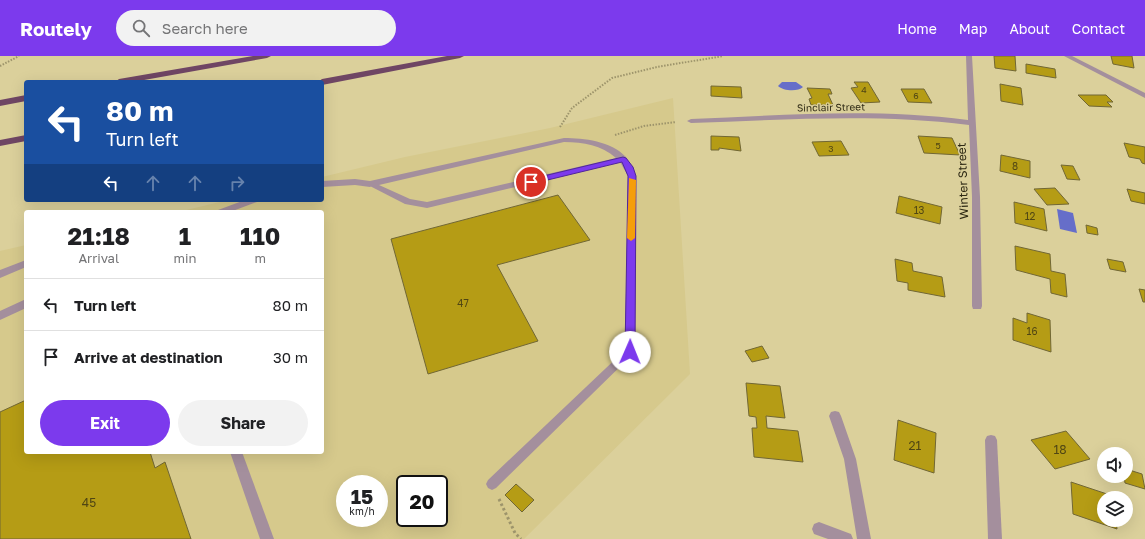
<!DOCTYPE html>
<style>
:root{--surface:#fff;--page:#f2f2f2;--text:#202124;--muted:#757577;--line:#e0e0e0;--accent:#7c3aed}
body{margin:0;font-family:"Golos Text",sans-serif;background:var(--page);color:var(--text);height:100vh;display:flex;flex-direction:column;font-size:15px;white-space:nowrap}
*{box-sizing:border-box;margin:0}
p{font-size:13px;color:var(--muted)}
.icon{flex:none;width:22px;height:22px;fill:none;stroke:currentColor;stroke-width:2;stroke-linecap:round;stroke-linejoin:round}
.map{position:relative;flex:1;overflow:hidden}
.sheet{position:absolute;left:24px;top:154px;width:300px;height:244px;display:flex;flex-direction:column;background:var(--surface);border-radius:4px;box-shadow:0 4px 16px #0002}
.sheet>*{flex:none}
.hud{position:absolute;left:24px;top:24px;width:300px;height:122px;border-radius:4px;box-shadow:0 4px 16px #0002;background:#1a4fa0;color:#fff;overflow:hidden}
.fabs{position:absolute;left:1097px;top:391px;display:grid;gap:8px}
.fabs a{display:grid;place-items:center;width:36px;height:36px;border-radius:50%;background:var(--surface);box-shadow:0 4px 16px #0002;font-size:20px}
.speed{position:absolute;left:336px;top:419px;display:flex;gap:8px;font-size:20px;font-weight:700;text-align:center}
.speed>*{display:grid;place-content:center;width:52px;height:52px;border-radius:50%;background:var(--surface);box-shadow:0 4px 16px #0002;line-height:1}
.speed small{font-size:10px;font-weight:400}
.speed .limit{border:2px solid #111;border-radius:6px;background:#fff;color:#111}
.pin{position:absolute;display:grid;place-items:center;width:34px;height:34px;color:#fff;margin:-17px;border:2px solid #fff;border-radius:50%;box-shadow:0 1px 4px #0007}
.me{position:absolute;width:44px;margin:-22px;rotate:1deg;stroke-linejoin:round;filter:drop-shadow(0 0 3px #0008)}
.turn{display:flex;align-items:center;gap:14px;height:84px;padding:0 16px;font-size:18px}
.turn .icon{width:52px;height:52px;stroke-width:2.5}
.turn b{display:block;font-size:28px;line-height:34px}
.lanes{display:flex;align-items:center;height:38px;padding:0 16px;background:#0003;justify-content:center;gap:20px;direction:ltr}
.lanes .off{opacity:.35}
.eta{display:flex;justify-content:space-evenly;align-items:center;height:68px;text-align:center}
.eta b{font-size:24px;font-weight:700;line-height:28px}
.primary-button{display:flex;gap:8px;margin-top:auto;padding:8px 16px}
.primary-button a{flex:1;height:46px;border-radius:24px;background:var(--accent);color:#fff;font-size:16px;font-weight:700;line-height:46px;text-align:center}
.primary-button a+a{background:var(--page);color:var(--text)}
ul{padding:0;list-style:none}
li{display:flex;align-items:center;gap:12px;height:52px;padding:0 16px;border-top:1px solid var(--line)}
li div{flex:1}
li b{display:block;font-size:15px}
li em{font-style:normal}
header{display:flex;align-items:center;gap:24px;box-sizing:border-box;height:56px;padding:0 20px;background:var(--accent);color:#fff}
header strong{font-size:19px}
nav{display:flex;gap:22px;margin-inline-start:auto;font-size:14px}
.search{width:280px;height:36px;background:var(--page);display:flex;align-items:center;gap:10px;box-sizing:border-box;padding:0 14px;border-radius:22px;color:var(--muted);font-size:15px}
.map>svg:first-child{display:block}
.built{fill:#d6c98c;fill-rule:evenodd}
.water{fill:#666ec9}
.building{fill:#b59c15;stroke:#716735}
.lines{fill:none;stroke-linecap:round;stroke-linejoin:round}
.path-far1{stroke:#9d946b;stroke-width:2;stroke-dasharray:1.5 1.5;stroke-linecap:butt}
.path{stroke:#9d946b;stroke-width:3;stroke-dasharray:2.5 2.5;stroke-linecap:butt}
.service{fill:#a48f9d;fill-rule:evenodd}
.minor{fill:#a48f9d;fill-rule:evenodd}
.tertiary{fill:#a48f9d;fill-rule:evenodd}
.motorway{fill:#6f4664;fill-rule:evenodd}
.route{fill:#7c3aed;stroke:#51269a}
.slow{fill:#f59e0b}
.labels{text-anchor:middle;stroke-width:3;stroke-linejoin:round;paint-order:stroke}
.far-number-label{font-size:9px;fill:#504614}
.far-street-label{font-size:10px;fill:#2e2914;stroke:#dbd09b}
.number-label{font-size:10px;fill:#504614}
.street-label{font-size:12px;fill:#2e2914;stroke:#dbd09b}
.near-number-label{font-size:12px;fill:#504614}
</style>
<header>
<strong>Routely</strong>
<div class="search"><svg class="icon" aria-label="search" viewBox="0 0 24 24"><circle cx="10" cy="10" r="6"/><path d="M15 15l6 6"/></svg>Search here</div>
<nav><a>Home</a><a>Map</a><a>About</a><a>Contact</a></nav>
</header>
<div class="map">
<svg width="1145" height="483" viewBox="0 0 1145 483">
<rect width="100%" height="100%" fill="#dbd09b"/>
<path class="built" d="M673 42 690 318 524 483H0V195L26 189V396H322V156H178L228 144H322V121L405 101 550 72ZM345 428H379V462H345ZM405 428H439V462H405Z"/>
<g class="water">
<path d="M782 26H796L803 31C798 36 783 35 778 30Z"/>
<path d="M1057 153 1073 157 1077 177 1060 173Z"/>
</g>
<g class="building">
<path d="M994 0H1015L1016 15 995 12Z"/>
<path d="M1111 0H1132L1134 12 1113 8Z"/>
<path d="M1026 8 1055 13 1056 22 1026 17Z"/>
<path d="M854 26H868L880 46 861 47 851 32 858 31Z"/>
<path d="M1000 28 1021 32 1023 49 1001 45Z"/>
<path d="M711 30 741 31 742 42 711 40Z"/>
<path d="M807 32 830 33 832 38H828L833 49H811L809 43 812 42Z"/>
<path d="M901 33H924L932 47 908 46Z"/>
<path d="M1078 39H1106L1113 46H1107L1112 51 1089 50Z"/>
<path d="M711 80 739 81 741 95 719 92V94H711Z"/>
<path d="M918 80 952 82 960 99 924 97Z"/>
<path d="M841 85 849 99 819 100 812 86Z"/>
<path d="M1124 87 1145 91V108L1142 107 1140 103 1129 101Z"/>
<path d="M1001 99 1030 105V122L1000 115Z"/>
<path d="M1061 109 1073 110 1080 124 1067 123Z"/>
<path d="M1055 132 1069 148 1047 149 1034 133Z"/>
<path d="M1127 133 1145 137V148L1131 145Z"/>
<path d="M558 139 590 184 497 209 538 285 428 318 391 183Z"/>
<path d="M899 140 942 151 940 168 896 157Z"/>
<path d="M1014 146 1044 153 1047 175 1015 167Z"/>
<path d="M1086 169 1097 172 1098 179 1087 177Z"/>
<path d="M1015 190 1050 198 1051 215 1065 218 1067 241 1051 237 1050 223 1016 214Z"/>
<path d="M895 203 912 207 913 215 942 221 945 241 908 234V227L897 225Z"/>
<path d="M1107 203 1123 206 1126 216 1110 213Z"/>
<path d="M1139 233 1145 234V246H1143Z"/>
<path d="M1027 257 1050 264 1051 296 1013 284V262L1027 267Z"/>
<path d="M762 290 769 302 752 306 745 295Z"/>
<path d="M746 327 780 330 785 362 766 360 767 372 798 375 803 406 754 401 752 372H757L756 361 749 360Z"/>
<path d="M26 344V396H150L155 412 165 406 191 483H0V356Z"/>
<path d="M898 364 936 377 934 417 894 404Z"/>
<path d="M1066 375 1090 403 1055 413 1031 384Z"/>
<path d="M1126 413 1142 418 1145 433 1125 427 1124 420H1126Z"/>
<path d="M1071 426 1113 440V442H1104V464H1116L1117 473 1073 458Z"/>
<path d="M516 428 534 444 522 456 505 439Z"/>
</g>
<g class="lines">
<g class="path-far1">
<path d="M0 10 19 0"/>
<path d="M560 71 572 52 612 22 657 11 723 0"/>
<path d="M615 79 644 70 676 66"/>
</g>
<path class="path" d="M499 443 515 477 521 483"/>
<g class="service">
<path d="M564 82C584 82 611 85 626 101 630 106 633 114 636 120L635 296 496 432 492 434 488 432 486 428 488 424 625 294 628 120 620 106 427 152 405 148 366 128 370 125ZM564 86C584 86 601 89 616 102L427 146 410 143 379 129Z"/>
<path d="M26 204V211L0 222V214Z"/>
<path d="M230 396H242L274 483H260Z"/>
</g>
<g class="minor">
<path d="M966 0H972L980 141 982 250 981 253H973L972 250V141L969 69C876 57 784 64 691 67L687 65 691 63C784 59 876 52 968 64Z"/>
<path d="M355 123 370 125 374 128 370 131 355 129 322 131V125Z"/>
<path d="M245 144H258L257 146 230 156H217L218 154Z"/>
<path d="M26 243V252L0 264V255Z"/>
<path d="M835 355 839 356 841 360 856 403 871 483H857L844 403 829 360 831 356Z"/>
<path d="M991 379 995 380 997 384 1002 483H988L985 384 987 380Z"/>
<path d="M819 466 851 478 853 483H828L814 478 812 473 814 468Z"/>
</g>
<path class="tertiary" d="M1064 0H1072L1145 37V42Z"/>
<g class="motorway">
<path d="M253 0H271L267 2 133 26H115L119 23Z"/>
<path d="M447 0H464L460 2 322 29V26H318L322 23Z"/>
<path d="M26 39V45L0 50V44Z"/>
<path d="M26 79V85L0 90V84Z"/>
</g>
</g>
<path class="route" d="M623 101 626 102 633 111 636 120 635 296 630 300 625 296 628 120 622 106 531 128 527 126 531 123Z"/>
<path class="slow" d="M629 122 636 124 635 182 631 185 627 182Z"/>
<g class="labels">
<g class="far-number-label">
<text x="864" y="37">4</text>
<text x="916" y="43">6</text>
<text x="938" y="93">5</text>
<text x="831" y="96">3</text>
</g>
<g class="far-street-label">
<text transform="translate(831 51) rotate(-1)" y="4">Sinclair Street</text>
</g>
<g class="number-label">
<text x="1015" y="114">8</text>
<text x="919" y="158">13</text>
<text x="1030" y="164">12</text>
<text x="463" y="251">47</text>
<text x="1032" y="279">16</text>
</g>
<g class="street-label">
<text transform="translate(963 125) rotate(-92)" y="4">Winter Street</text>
</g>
<g class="near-number-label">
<text x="915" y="394">21</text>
<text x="1060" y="398">18</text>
<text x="89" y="451">45</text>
</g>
</g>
</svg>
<div class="fabs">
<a><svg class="icon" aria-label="sound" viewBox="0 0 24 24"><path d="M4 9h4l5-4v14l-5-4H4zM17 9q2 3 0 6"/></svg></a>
<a><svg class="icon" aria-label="layers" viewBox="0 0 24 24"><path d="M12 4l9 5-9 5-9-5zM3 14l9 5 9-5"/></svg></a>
</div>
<div class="speed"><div>15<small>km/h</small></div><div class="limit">20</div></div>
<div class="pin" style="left:531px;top:126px;background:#d93025"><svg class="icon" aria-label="arrive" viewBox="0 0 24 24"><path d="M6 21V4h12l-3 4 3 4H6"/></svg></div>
<svg class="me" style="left:630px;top:296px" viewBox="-20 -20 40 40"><circle r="19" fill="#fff"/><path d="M0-13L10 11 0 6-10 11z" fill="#7c3aed"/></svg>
<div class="hud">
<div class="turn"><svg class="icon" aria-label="left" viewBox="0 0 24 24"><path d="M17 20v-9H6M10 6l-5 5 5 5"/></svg><div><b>80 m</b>Turn left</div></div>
<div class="lanes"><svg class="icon" aria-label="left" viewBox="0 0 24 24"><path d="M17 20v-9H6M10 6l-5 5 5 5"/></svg><svg class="icon off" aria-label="ahead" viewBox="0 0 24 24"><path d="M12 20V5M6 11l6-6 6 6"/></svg><svg class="icon off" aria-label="ahead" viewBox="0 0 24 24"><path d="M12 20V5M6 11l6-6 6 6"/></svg><svg class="icon off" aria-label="right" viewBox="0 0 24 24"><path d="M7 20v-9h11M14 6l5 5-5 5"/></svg></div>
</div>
<section class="sheet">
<div class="eta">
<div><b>21:18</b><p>Arrival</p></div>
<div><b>1</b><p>min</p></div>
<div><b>110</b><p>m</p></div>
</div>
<ul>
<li><svg class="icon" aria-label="left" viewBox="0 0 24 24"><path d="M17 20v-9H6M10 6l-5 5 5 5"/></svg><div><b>Turn left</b></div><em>80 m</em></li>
<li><svg class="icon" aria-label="arrive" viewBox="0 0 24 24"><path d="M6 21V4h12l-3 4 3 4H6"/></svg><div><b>Arrive at destination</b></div><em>30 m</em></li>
</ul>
<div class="primary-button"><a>Exit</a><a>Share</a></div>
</section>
</div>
